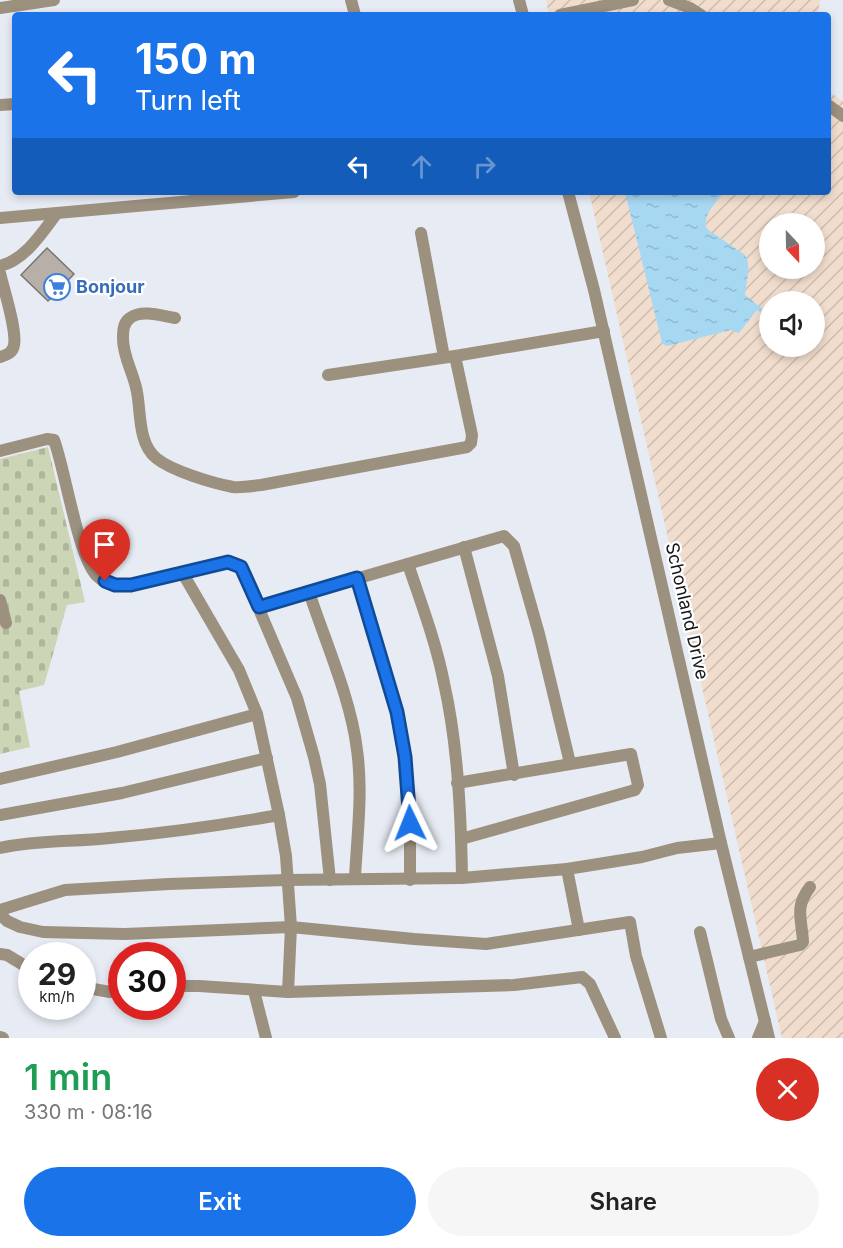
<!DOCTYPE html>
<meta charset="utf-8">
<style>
:root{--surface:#fff;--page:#f6f6f6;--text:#222;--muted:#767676;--accent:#1a73e8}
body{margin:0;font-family:Inter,sans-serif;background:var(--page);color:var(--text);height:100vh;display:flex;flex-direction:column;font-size:22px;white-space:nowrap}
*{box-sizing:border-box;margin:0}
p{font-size:20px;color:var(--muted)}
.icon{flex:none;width:33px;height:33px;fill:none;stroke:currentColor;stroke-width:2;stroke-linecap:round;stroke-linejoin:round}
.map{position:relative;height:1038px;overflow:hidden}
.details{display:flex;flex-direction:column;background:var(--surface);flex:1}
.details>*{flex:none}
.guide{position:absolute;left:12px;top:12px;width:819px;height:183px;border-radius:6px;box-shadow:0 3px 9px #0003;background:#1a73e8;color:#fff;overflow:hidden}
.needle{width:39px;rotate:158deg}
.buttons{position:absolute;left:759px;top:213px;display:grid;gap:12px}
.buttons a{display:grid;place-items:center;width:66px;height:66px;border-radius:50%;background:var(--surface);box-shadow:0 3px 9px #0003;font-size:30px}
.speed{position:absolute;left:18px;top:942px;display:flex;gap:12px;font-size:30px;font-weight:700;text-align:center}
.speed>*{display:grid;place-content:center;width:78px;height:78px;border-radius:50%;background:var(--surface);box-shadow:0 3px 9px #0003;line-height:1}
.speed small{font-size:15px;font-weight:400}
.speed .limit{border:9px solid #d22;background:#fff;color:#111}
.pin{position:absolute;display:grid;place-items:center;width:51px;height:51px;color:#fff;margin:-62px -26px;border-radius:50% 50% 50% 0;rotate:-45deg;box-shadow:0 0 6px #0007}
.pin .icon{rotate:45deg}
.me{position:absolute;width:66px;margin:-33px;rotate:358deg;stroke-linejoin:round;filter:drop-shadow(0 0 4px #0008)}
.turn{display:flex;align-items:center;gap:21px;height:126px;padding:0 24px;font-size:27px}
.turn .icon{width:78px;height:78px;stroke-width:2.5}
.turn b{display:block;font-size:42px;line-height:51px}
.lanes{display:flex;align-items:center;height:57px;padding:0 24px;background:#0003;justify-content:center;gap:30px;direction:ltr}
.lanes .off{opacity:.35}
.round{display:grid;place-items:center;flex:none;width:63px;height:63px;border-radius:32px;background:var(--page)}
.summary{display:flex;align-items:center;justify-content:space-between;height:102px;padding:0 24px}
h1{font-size:36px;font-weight:600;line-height:45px;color:#1e9e55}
.cta{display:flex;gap:12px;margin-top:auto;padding:12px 24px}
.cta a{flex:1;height:69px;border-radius:36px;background:var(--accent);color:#fff;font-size:24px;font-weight:600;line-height:69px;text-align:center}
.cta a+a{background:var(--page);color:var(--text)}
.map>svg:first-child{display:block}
.industrial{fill:url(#industrial-furrows);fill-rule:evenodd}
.cemetery{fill:url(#cemetery-stones)}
.water{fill:url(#water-ripples)}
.building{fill:#b6b0a9;stroke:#7b756f;stroke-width:1.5}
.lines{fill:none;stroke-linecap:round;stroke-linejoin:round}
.minor{stroke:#9c907f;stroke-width:12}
.route-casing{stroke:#114b97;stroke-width:15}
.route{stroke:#1a73e8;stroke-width:10}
.labels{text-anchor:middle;stroke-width:4.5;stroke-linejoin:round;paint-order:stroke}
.shop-label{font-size:18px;font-weight:bold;fill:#366cbe;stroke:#fff;text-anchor:start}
.street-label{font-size:18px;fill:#16171a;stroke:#fff}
</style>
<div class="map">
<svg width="843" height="1038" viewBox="0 0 843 1038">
<defs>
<pattern id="industrial-furrows" width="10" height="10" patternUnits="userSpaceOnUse" patternTransform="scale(1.5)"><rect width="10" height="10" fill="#f0ddcd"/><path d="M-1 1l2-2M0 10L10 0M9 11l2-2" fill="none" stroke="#cdbdaf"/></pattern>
<pattern id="cemetery-stones" width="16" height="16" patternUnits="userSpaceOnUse" patternTransform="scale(1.5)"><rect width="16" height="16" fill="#ccd5b5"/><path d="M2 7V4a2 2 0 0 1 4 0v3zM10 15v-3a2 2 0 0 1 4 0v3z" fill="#aeb69b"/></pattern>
<pattern id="water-ripples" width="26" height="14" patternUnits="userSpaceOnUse" patternTransform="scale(1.5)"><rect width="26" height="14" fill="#a7d8f2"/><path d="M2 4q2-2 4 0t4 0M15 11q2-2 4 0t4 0" fill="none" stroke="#8fb9cf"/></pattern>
</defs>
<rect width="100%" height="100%" fill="#e7ebf3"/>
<g class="industrial">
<path d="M546 0H820L818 15H549Z"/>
<path d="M828 91 843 101V1038H782L589 192H828ZM770 224H814V268H770ZM770 302H814V346H770Z"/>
</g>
<path class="cemetery" d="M48 447 85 602 67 605 44 685 19 691 30 747 0 754V459Z"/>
<path class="water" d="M625 192H724C717 202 701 216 707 229L745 255C752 266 746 282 745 295L769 314V319L757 310 739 333 731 330 667 346 662 343Z"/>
<path class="building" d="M47 248 74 274 48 301 21 275Z"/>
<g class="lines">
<g class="minor">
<path d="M351 0 355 15"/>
<path d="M519 0 523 15"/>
<path d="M669 0 690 8 701 15"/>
<path d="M0 8 54 0"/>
<path d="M560 15 633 0"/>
<path d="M0 105 15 104"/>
<path d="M828 105 843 116"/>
<path d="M568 192 594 290 721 843 769 1038"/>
<path d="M0 218 294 192"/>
<path d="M421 233 444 357"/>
<path d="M0 266C25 260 42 233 57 213"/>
<path d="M0 273C4 290 17 330 14 345 13 353 6 355 0 357"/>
<path d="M175 318C162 316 142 309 130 318 123 323 123 331 123 339 123 357 134 374 137 392 141 413 138 443 156 458 172 471 212 483 233 487 242 488 252 486 261 485L467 447 471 443 472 435 455 356"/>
<path d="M328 375 455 356 604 331"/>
<path d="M0 451 47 439 54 440C65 469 78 557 97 576 106 585 119 585 131 585L228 562 241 567 297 698 314 757 320 784 330 880"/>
<path d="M464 547 498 676 514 775"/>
<path d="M182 572 239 670 257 714 279 815 286 856 291 927 288 992"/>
<path d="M357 578 397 712 405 757 410 804V880"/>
<path d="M309 592C325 641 351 699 357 750 363 792 357 836 355 878"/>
<path d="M0 600 6 623"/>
<path d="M259 607 504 536 514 546 539 634 570 763"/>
<path d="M0 779 117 752 257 714"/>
<path d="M457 783 631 754 638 785 635 790 461 839"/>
<path d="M0 815 122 793 267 758"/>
<path d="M0 848C36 840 73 842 110 838 166 833 223 825 279 815"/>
<path d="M567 869 579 930"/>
<path d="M462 878 567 869 642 857 677 848 721 843"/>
<path d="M0 910 65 890 169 884 286 880 462 878C461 815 458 745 444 683 436 642 421 603 408 564"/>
<path d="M0 914 7 921 20 927 43 932 125 934 291 927 414 939 486 944 630 922 636 956 661 1038"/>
<path d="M700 932 721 1019 729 1038"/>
<path d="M0 954 7 955 32 970"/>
<path d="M749 957 800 945 803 942C802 919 794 908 810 887"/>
<path d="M172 986H199L288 992 514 985 582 977 590 984 615 1038"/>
<path d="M82 987 110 992 122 991"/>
<path d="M254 991 266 1038"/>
<path d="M0 1037 3 1038"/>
<path d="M758 1038 765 1021"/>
</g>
</g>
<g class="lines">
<defs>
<path id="route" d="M105 581 115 585H131L228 562 241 567 259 607 357 578 397 712 405 757 410 823"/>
</defs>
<use href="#route" class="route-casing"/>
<use href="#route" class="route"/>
</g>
<defs>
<symbol id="supermarket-ring" viewBox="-11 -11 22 22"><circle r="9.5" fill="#fff" stroke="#3f7fe0" stroke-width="1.5"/><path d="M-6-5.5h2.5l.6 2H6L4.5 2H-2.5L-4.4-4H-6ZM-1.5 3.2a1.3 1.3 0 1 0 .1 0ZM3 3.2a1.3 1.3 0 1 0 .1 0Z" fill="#3f7fe0"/></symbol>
</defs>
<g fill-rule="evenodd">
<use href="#supermarket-ring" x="42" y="272" width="30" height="30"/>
</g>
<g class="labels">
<g class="shop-label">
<text x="76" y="293">Bonjour</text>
</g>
<g class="street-label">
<text transform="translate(687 611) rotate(77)" y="6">Schonland Drive</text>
</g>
</g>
</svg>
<div class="buttons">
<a><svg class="needle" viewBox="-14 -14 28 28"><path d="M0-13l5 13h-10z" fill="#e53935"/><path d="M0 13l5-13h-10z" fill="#767676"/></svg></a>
<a><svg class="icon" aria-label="sound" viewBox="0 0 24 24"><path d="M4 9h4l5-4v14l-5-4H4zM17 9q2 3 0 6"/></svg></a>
</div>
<div class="speed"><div>29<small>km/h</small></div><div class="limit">30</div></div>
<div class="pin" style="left:105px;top:581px;background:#d93025"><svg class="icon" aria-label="arrive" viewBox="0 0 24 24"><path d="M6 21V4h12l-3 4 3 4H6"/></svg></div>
<svg class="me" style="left:410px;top:823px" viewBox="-20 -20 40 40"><path d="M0-17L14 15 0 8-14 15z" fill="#1a73e8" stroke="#fff" stroke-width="4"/></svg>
<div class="guide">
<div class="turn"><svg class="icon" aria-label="left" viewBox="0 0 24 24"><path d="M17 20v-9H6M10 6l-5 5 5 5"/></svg><div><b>150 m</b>Turn left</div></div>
<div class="lanes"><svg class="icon" aria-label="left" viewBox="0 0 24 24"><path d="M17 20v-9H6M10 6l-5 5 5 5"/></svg><svg class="icon off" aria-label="ahead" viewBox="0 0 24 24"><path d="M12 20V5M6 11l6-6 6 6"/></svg><svg class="icon off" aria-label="right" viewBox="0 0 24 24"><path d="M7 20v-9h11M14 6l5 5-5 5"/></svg></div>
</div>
</div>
<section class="details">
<div class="summary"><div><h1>1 min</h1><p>330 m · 08:16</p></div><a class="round" style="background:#d93025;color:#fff"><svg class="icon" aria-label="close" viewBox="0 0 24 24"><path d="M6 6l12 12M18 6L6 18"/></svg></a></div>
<div class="cta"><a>Exit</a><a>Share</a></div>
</section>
